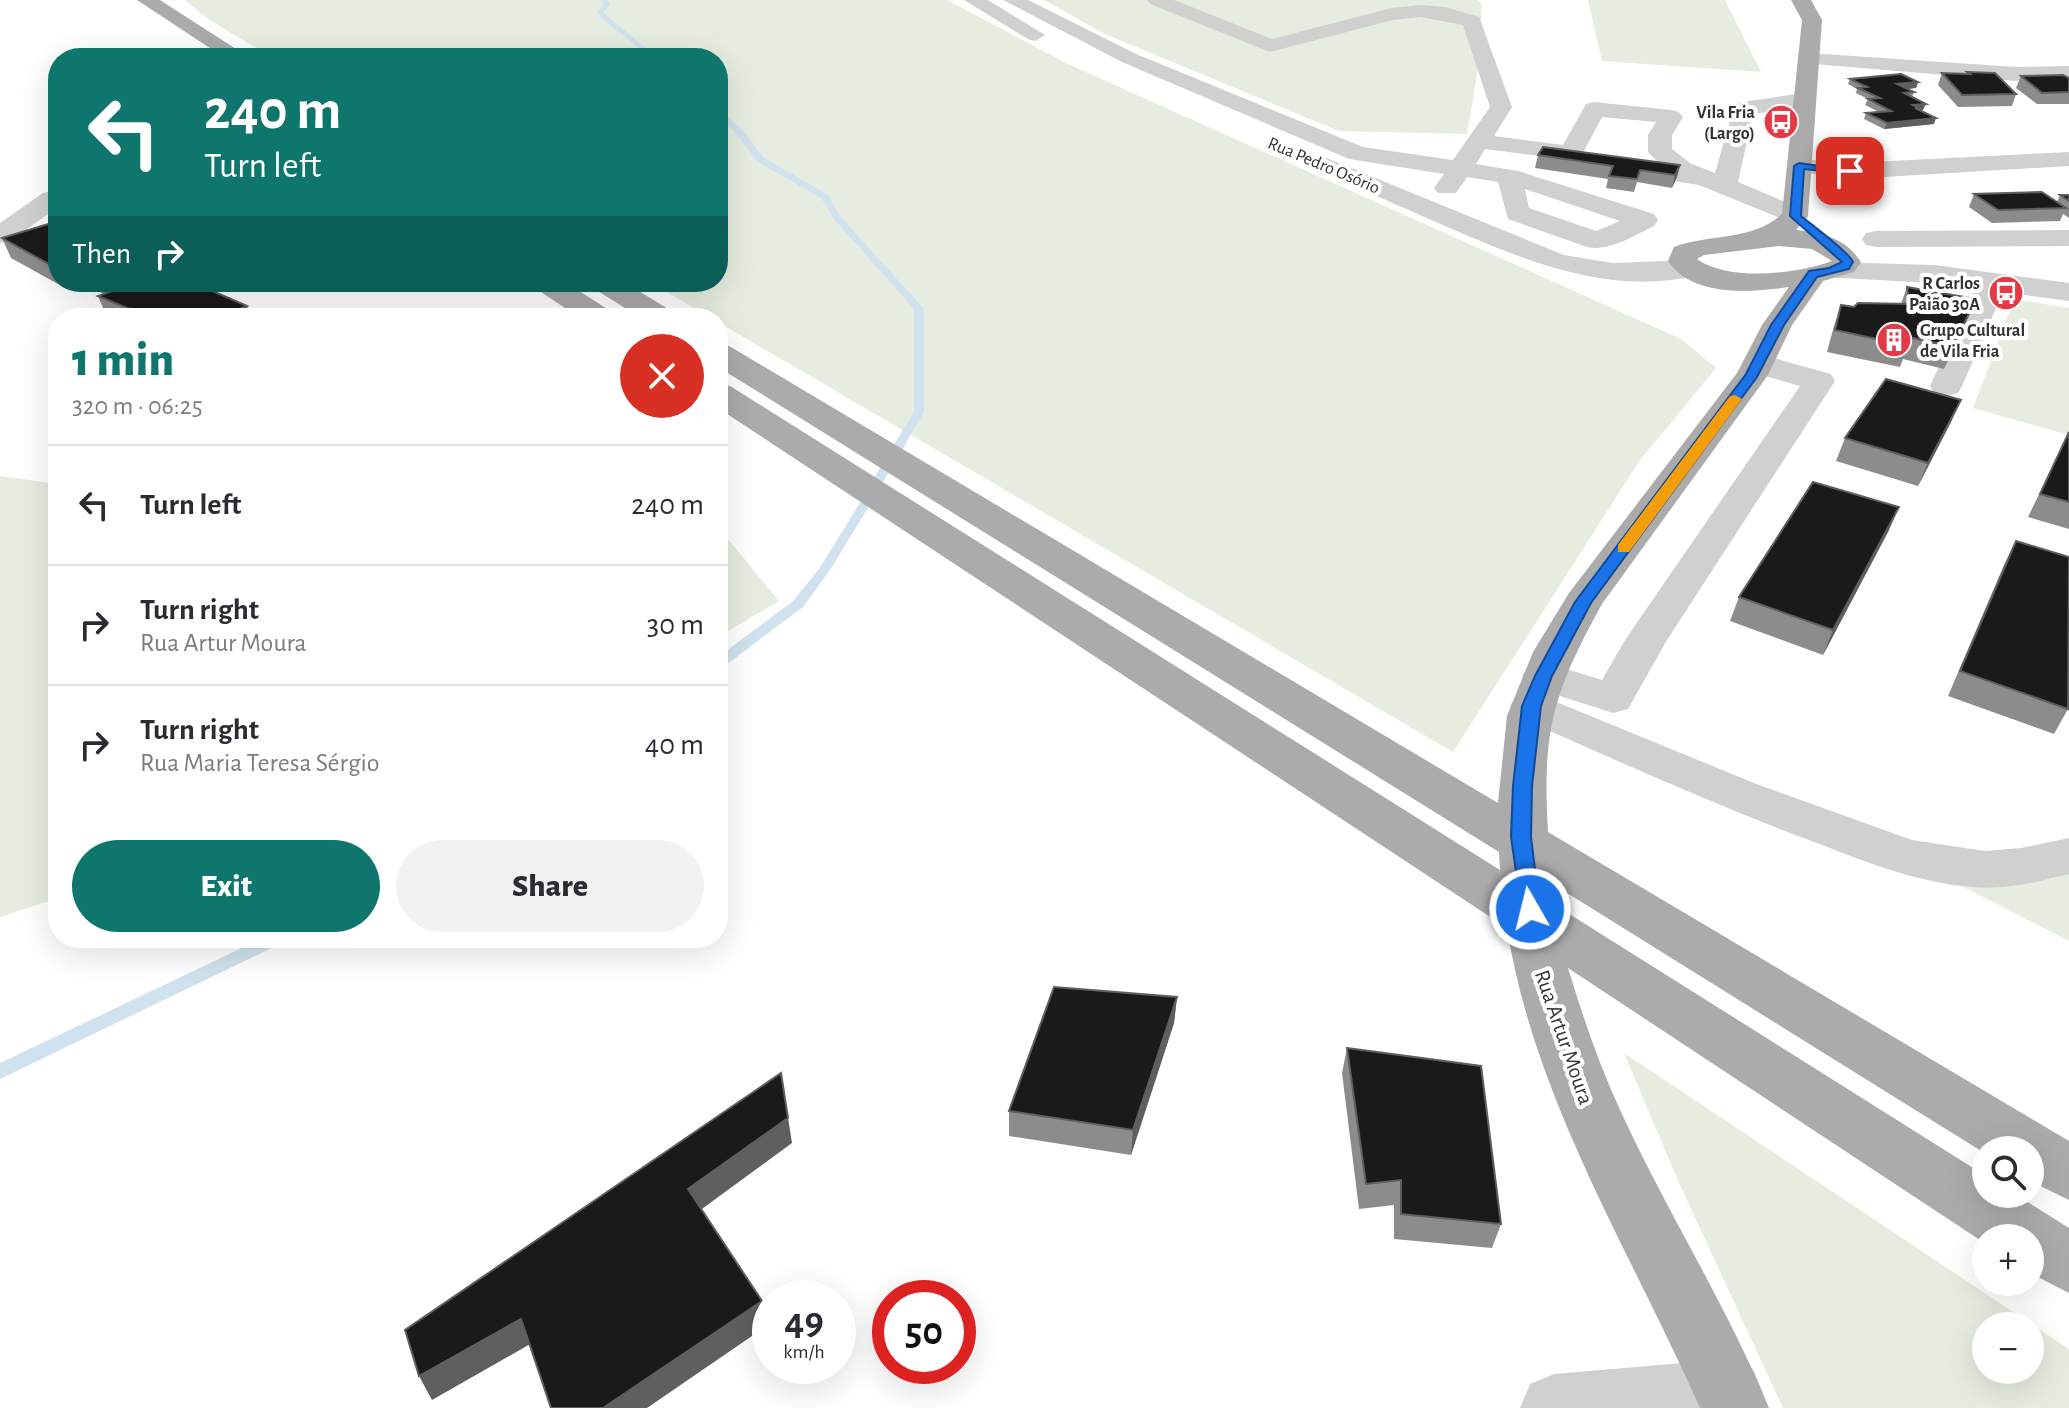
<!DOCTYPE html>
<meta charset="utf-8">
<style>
:root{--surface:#fff;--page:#f2f2f3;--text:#2b2b33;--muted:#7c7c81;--line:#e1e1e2;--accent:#0f766e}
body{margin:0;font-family:"Alegreya Sans",sans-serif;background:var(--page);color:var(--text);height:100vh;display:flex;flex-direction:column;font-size:30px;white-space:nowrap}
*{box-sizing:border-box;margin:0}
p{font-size:26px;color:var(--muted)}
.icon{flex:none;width:44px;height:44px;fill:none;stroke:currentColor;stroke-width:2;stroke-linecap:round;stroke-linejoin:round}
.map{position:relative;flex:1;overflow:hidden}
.drawer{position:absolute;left:48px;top:308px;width:680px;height:640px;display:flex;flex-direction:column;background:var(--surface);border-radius:32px;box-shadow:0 8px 32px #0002}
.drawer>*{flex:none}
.top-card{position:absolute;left:48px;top:48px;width:680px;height:244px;border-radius:32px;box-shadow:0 8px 32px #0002;background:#0f766e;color:#fff;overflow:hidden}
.controls{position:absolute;left:1972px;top:1136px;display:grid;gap:16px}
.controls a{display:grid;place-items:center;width:72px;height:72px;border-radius:50%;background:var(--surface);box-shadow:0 8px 32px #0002;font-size:40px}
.speed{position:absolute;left:752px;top:1280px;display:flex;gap:16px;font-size:40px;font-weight:700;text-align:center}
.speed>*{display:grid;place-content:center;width:104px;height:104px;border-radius:50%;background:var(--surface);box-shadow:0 8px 32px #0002;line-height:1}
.speed small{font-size:20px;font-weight:400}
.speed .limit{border:12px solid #d22;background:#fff;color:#111}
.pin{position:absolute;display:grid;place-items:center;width:68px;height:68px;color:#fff;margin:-34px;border-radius:16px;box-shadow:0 4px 12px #0006}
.me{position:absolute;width:88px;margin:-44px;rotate:352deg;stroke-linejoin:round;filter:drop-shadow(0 0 6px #0008)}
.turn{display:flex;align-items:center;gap:28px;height:168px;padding:0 24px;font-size:36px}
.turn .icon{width:104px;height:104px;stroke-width:2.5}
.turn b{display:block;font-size:56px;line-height:68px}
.then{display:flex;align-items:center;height:76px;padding:0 24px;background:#0003;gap:16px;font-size:30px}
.round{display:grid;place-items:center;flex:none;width:84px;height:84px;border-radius:42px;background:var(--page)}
.summary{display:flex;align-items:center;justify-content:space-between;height:136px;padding:0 24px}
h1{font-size:48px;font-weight:800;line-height:60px;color:var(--accent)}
.action{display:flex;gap:16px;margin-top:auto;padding:16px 24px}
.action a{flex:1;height:92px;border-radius:48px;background:var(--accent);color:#fff;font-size:32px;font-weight:800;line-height:92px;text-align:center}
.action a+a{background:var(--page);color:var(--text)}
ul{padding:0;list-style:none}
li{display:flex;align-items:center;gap:24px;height:120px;padding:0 24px;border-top:2px solid var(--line)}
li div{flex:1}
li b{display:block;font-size:30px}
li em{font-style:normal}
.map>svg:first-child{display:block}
.green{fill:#e6ecdf;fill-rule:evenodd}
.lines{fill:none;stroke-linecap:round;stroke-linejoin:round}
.stream{fill:#cfe2ee;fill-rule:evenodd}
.minor{fill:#d0d0d0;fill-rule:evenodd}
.major{fill:#ababab;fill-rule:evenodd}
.wall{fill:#8c8c8c}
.shaded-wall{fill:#5f5f5f}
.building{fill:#1a1a1a;stroke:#5f5f5f;stroke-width:2}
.route{fill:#1a73e8;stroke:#114b97;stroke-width:2}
.slow{fill:#f59e0b}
.labels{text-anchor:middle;stroke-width:8;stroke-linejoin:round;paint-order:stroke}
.far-poi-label{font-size:18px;font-weight:bold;fill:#333;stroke:#fff;text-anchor:end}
.far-street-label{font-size:18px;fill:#333;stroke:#fff}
.street-label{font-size:22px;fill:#333;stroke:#fff}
</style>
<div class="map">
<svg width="2069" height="1408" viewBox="0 0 2069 1408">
<rect width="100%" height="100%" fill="#fff"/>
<g class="green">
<path d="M185 0H947L1068 64 1681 339 1716 368 1640 460 1453 752 718 322V318H711L650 282H718V58H273L208 19Z"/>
<path d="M1044 0H1478L1481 3 1482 45 1467 134 1339 131 1105 34Z"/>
<path d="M1588 0H1725L1761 72 1602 61Z"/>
<path d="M2014 299 2069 308V435L1973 408Z"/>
<path d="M0 476 58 484V898L0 917Z"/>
<path d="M718 527 779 601 718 637Z"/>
<path d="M2069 873V941L1952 881 2051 879Z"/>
<path d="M1624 1053 2069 1349V1408H1783L1679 1183ZM1986 1326H2030V1370H1986Z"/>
</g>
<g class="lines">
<g class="stream">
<path d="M601 0H607L610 5 603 12 607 16 658 58H651L603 19 597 12 604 5Z"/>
<path d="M718 110 740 127 763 157 828 195 840 216 924 309V412L902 450H894L892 448 914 412V309L834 219 822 199 757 161 734 131 718 116Z"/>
<path d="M885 465 891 468 882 484 878 485 874 484 872 482 881 466Z"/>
<path d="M865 499 871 503 830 570 803 607 723 667 718 668V657L793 601 819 569 861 501Z"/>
<path d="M263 938H286L284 942 0 1079V1063Z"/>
</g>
<g class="minor">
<path d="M964 0H988L1045 35 1035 41 1028 39Z"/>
<path d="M1003 0H1028L1136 54 1363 147 1453 160 1490 107 1463 25 1421 17 1393 20 1270 52 1150 4 1147 0H1174L1272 39 1392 8 1421 5 1445 7 1479 17 1512 107 1494 136 1563 145 1586 104 1594 102 1671 110 1679 112 1683 117 1672 135V149L1690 163 1715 173 1735 103 1804 93 1812 95 1815 100 1812 105 1753 114 1738 182 1804 210 1808 216 1804 222 1795 224 1699 185 1568 165 1559 163 1556 158 1485 149 1476 164 1518 171 1654 214 1658 220 1654 226C1635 235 1609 252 1587 247L1508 219 1498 182 1467 177 1456 193H1438L1434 188 1444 174 1349 159 1122 62ZM1602 117 1656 122 1648 135V152L1660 164 1583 153ZM1525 189 1620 221 1596 231 1529 208Z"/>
<path d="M1809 53 2016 67 2069 66V78L2016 81 1802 63 1798 59 1802 55Z"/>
<path d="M2069 152V166L1850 179 1790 171 1787 166 1790 161 1799 159 1850 163Z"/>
<path d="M1324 157 1564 255 1613 263 1690 260 1700 263 1704 269 1700 275C1610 297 1526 261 1445 226 1402 207 1358 188 1315 169L1312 164 1315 159Z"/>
<path d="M52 191 58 193V207L10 241 0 243V223L43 193Z"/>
<path d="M2069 230V246L1876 247 1866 245 1862 239 1866 233 1876 231Z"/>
<path d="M1831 262 1934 265 2069 283V301L2003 292 1962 386 1958 393 1946 396 1934 393 1930 386 1975 288 1934 283 1821 277 1817 271 1821 265Z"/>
<path d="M1759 354 1831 374 1835 381 1667 640 1628 709 1613 713 1529 686 1522 676 1529 666 1544 662 1602 680 1625 640 1800 386 1748 371 1743 364 1748 357Z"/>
<path d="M1532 692 1759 785 1912 840 1985 851 2021 848 2069 838V874C2038 882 2005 890 1973 887 1916 883 1861 860 1809 840 1710 803 1613 759 1516 716L1510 706 1516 696Z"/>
<path d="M1729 1359 1753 1369 1763 1393 1757 1408H1520L1530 1384 1554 1374Z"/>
</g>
<g class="major">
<path d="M137 0H160L250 58H225Z"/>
<path d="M1791 0H1811L1822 20 1808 216 1796 230C1824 233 1845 238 1861 262L1854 272 1823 281 1792 325 1768 375 1602 604C1553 693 1542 730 1548 832L2069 1141V1200L2030 1181V1150H1986V1154L1551 883 1555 905 1986 1176V1194H2015L2069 1228V1293L2030 1273V1238H1986V1244L1568 968C1583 1017 1599 1065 1621 1112 1667 1212 1727 1306 1769 1408H1700C1631 1252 1534 1099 1507 928L718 408V383L730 386 1500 870 1499 852 718 367V344L729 346 1498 803 1507 716 1533 652 1569 593 1737 373 1762 325 1789 287C1751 292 1693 298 1668 261L1674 247C1708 234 1754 241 1782 214L1802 20ZM1779 246 1812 249 1832 261C1796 274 1729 282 1697 259L1704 255Z"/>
<path d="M530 282H565L612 312 616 318H580L535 288Z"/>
<path d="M588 282H624L673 312 677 318H641L593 288Z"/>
</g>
</g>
<g class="wall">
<path d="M1967 72 2016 94 2012 106 1958 107 1938 85 1942 73 1966 74Z"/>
<path d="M2021 76 2069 78V104H2037L2016 88Z"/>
<path d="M1850 79 1918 82 1916 88 1907 89 1914 92 1912 97 1923 110H1919L1934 124 1884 129 1864 119 1866 113 1879 112 1865 105 1868 99 1856 93 1857 89 1848 84Z"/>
<path d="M1538 155 1680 165 1677 177 1672 188 1637 182 1634 192 1606 188 1608 179 1535 168Z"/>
<path d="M1974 194 2057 202 2060 195H2069V218L2063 214 2060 221 1992 223 1969 207Z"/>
<path d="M58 221V282H192L251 318H110L107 317 98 296 103 294 86 283 67 289 11 258 2 238Z"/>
<path d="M1907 287 1967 320 1944 369 1903 359 1900 367 1827 352 1834 326 1841 305 1854 307 1901 304Z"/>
<path d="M1951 422 1918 486 1836 461 1845 438Z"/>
<path d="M2069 432V529L2028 517Z"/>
<path d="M1889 530 1823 655 1730 621 1739 597Z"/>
<path d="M2016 541 2068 709 2054 734 1948 696 2004 565Z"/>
<path d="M1177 997 1174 1023 1131 1155 1009 1136V1111Z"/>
<path d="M1347 1048 1501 1224 1492 1248 1394 1239V1205L1359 1209 1342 1073Z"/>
</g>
<g class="shaded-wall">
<path d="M1918 82 1916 88 1895 90 1897 84Z"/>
<path d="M1926 104 1923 110H1918L1913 105Z"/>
<path d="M1936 118 1934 124 1884 129 1887 123Z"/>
<path d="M1680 165 1677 177 1672 188 1675 175Z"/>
<path d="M64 282H85L86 283 67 289Z"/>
<path d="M104 282H166L112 300Z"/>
<path d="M247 306 251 318H218Z"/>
<path d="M1961 400 1951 422 1918 486 1928 463Z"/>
<path d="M1899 507 1889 530 1823 655 1833 630Z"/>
<path d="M1177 997 1174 1023 1131 1155 1133 1130Z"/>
<path d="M781 1073 792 1143 695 1214 688 1189Z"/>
<path d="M762 1301 768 1325 647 1408H603Z"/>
<path d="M521 1319 532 1343 432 1400 419 1376Z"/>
</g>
<g class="building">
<path d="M1967 72 1995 73 2016 94 1962 95 1942 73 1970 74Z"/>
<path d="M1901 74 1918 82 1897 84 1914 92 1904 93 1926 104 1913 105 1919 108H1915L1936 118 1887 123 1866 113 1891 111 1868 99 1880 98 1858 88 1867 87 1850 79Z"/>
<path d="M2063 75 2069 78V92L2042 93 2021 76Z"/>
<path d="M1543 147 1680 165 1675 175 1640 170 1637 179 1609 176 1613 166 1538 155Z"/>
<path d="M2042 192 2066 208 1998 210 1974 194Z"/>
<path d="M2060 195H2069V201Z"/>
<path d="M58 221V269L2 238Z"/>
<path d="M138 282H192L247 306 218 318H152L98 296Z"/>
<path d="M1907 287 1976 299 1953 347 1909 337V346L1835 330 1841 305 1854 307 1858 303 1912 304 1915 300H1909Z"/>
<path d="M1886 379 1961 400 1928 463 1845 438Z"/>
<path d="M2069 432V502L2040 494Z"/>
<path d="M1813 482 1899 507 1833 630 1739 597Z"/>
<path d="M2016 541 2069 557 2068 709 1960 671Z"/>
<path d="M1054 987 1177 997 1133 1130 1009 1111Z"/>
<path d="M1347 1048 1481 1066 1501 1224 1401 1214V1180L1366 1184Z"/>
<path d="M781 1073 788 1118 688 1189 762 1301 603 1408H551L521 1319 419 1376 405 1330Z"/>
</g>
<path class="route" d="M1799 163 1855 171 1850 174 1804 169 1801 216C1812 225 1850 253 1853 262L1849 269 1817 277 1784 325 1757 377 1591 603 1552 676 1541 706 1532 786 1531 837 1540 909 1537 914H1522L1511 837 1513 786 1522 706 1535 676 1575 602 1746 374 1771 325 1809 271 1829 268 1842 262 1790 216 1794 166Z"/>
<path class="slow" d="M1735 395 1742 399 1629 552H1618V545L1730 396Z"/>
<defs>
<symbol id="bus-disc" viewBox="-11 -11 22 22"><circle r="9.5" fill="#e63946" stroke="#fff"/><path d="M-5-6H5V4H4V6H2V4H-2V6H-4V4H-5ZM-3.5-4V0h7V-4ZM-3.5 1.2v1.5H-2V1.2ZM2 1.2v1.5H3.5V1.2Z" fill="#fff"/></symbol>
<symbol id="building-disc" viewBox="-11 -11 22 22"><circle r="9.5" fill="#e63946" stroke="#fff"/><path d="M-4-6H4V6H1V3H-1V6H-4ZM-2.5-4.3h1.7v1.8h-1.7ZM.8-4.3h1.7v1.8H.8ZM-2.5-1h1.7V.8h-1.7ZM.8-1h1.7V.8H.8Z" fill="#fff"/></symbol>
</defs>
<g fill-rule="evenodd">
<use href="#bus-disc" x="1761" y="102" width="40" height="40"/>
<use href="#bus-disc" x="1986" y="273" width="40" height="40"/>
<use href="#building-disc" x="1874" y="320" width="40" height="40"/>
</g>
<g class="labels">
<g class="far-poi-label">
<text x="1755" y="118">Vila Fria<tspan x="1755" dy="21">(Largo)</tspan></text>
<text x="1980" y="289">R Carlos<tspan x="1980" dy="21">Paião 30A</tspan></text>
<text x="1920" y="336" text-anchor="start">Grupo Cultural<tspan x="1920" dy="21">de Vila Fria</tspan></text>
</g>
<g class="far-street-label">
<text transform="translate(1324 165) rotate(23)" y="6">Rua Pedro Osório</text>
</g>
<g class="street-label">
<text transform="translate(1565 1037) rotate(71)" y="8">Rua Artur Moura</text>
</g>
</g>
</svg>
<div class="controls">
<a><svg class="icon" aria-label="search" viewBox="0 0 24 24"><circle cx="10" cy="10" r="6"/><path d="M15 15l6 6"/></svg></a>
<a>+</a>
<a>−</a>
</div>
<div class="speed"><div>49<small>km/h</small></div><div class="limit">50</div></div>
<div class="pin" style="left:1850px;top:171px;background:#d93025"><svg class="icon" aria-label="arrive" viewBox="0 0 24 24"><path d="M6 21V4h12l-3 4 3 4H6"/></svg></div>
<svg class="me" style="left:1530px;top:909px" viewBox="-20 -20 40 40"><circle r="17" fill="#1a73e8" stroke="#fff" stroke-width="3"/><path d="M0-11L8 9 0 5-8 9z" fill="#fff"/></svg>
<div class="top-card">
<div class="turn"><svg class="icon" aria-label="left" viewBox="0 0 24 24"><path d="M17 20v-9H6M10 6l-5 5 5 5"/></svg><div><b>240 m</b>Turn left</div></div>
<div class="then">Then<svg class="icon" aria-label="right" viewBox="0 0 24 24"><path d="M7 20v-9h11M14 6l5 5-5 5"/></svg></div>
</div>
<section class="drawer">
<div class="summary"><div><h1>1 min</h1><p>320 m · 06:25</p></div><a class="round" style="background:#d93025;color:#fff"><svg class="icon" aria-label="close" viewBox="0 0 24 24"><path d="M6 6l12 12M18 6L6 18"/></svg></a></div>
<ul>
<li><svg class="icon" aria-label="left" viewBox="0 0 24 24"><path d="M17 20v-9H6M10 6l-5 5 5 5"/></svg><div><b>Turn left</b></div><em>240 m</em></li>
<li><svg class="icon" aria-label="right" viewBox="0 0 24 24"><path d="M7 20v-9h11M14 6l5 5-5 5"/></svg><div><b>Turn right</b><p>Rua Artur Moura</p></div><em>30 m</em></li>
<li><svg class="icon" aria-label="right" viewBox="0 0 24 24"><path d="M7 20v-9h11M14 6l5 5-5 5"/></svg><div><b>Turn right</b><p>Rua Maria Teresa Sérgio</p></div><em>40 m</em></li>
</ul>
<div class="action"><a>Exit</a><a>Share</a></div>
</section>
</div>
